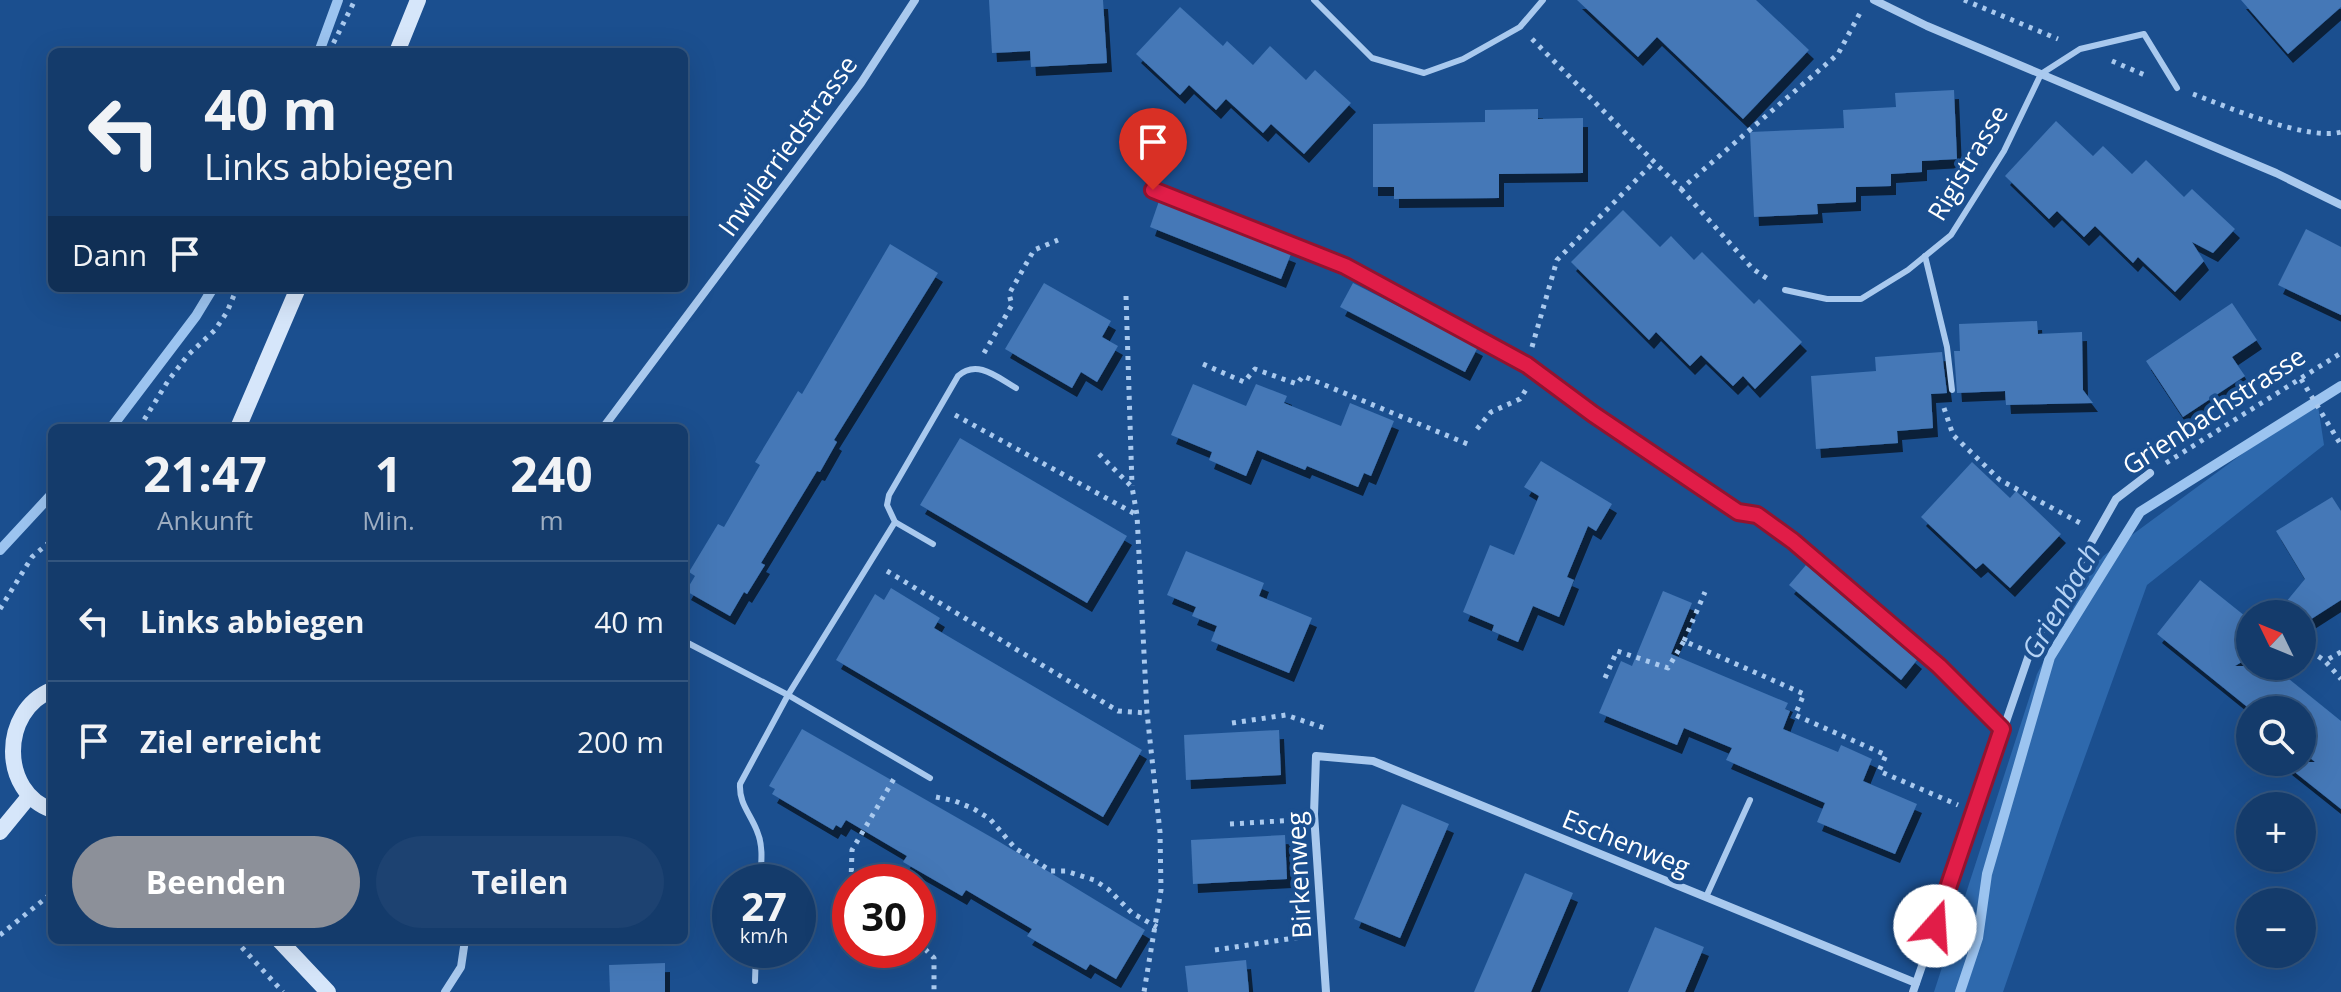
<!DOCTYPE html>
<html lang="de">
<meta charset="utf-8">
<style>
:root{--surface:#143b6b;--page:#1d4271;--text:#f1f3f6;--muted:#9dadc1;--line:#33557e;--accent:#8c9099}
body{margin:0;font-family:"Open Sans",sans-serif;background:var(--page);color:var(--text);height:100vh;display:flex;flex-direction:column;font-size:30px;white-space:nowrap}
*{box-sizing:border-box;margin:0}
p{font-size:26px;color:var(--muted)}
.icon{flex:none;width:44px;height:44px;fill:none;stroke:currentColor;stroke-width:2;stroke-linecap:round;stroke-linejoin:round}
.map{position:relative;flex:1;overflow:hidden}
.details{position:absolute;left:48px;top:424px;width:640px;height:520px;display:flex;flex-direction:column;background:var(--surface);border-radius:12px;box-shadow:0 8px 32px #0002,0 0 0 2px var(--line)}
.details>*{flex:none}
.guide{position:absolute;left:48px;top:48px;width:640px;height:244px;border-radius:12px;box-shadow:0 8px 32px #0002,0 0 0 2px var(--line);background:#143b6b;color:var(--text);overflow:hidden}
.needle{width:52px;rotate:313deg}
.fabs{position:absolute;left:2236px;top:600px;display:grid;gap:16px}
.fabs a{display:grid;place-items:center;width:80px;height:80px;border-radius:50%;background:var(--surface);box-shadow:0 8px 32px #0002,0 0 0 2px var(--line);font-size:40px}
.speed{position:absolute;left:712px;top:864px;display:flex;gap:16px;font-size:40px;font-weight:700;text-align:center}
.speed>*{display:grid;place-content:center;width:104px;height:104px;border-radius:50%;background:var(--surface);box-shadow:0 8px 32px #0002,0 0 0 2px var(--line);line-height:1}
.speed small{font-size:20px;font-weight:400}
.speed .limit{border:12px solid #d22;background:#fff;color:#111}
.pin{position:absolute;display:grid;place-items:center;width:68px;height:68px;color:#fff;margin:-82px -34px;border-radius:50% 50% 50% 0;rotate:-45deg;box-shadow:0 0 8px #0007}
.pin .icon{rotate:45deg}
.me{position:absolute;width:88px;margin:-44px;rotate:19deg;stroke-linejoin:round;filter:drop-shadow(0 0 6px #0008)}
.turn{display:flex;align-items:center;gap:28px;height:168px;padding:0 24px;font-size:36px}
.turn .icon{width:104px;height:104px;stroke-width:2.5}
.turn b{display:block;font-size:56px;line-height:68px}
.then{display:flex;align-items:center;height:76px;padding:0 24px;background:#0003;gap:16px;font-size:30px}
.eta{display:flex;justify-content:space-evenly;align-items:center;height:136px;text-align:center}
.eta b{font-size:48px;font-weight:700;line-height:56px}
.primary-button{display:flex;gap:16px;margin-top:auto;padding:16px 24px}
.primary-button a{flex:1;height:92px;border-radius:48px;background:var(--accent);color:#fff;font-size:32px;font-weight:700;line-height:92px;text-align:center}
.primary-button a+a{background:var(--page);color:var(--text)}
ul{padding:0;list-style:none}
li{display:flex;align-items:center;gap:24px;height:120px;padding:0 24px;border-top:2px solid var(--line)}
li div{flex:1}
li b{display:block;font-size:30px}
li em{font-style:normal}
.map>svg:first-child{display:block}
.green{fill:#2e69ad}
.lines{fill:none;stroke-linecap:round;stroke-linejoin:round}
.stream{stroke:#9cc4f0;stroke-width:10}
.building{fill:#4478b7;filter:url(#shadow)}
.path{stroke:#a9c9ee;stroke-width:5;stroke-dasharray:4 6;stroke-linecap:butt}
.lane{stroke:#a9c9ee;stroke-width:6}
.street{stroke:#a9c9ee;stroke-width:8}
.secondary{stroke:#d6e6fa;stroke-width:16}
.route-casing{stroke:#92132f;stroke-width:20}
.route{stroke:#e11d48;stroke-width:14}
.labels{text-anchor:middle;stroke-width:8;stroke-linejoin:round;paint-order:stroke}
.street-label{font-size:26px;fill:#fff;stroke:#1b4f8f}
.water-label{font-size:28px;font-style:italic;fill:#b5d3f5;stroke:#1b4f8f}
</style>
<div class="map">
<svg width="2341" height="992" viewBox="0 0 2341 992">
<defs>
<filter id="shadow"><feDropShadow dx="5" dy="9" stdDeviation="0" flood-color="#0009"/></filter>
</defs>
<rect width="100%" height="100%" fill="#1b4f8f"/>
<path class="green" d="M2317 399 2324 445 2147 585 2061 823 2003 992H1934L2037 674 2095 562Z"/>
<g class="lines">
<g class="stream">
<path d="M319 52 338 0"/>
<path d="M111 428 196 316 213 288"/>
<path d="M0 550 52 494"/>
<path d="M1960 992 1978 938 1987 874 2050 657 2140 512 2341 386"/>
</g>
</g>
<g class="building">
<path d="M989 0H1103L1107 63 1031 67 1030 51 992 53Z"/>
<path d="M1577 0H1756L1809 50 1743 119 1657 37 1638 57Z"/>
<path d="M2241 0H2341V7L2288 54Z"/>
<path d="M1180 7 1223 46 1227 41 1253 65 1270 46 1306 80 1315 70 1351 103 1304 154 1271 124 1263 133 1226 99 1216 110 1189 85 1180 95 1136 54Z"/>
<path d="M1954 90 1957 159 1922 161V172L1891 174V186L1856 187V202L1817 204 1818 214 1754 217 1750 132 1844 128 1843 110 1896 107 1895 93Z"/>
<path d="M1538 109V119L1583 118V173L1499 174V198L1394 199V187H1373V124L1485 122V110Z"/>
<path d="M2056 121 2093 156 2103 146 2132 174 2146 160 2184 197 2192 189 2235 229 2213 253 2192 242 2204 261 2175 292 2138 257 2133 263 2095 226 2084 237 2057 211 2049 219 2005 176Z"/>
<path d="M1159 201 1291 254 1281 279 1150 227Z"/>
<path d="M1623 210 1660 247 1671 236 1694 260 1702 252 1754 304 1759 299 1802 342 1755 389 1743 376 1733 386 1701 355 1690 366 1656 332 1649 340 1571 262Z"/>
<path d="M2306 229 2341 247V315L2278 285Z"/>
<path d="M890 244 938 273 834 440 837 442 820 472 817 471 761 563 765 565 747 594 744 592 730 616 686 591 695 576 689 572 718 524 724 527 760 465 755 462 798 391 802 394Z"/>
<path d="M1044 283 1111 321 1102 337 1118 346 1097 382 1081 372 1072 388 1005 349Z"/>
<path d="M1353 283 1478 347 1465 372 1340 307Z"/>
<path d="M2232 303 2257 340 2232 357 2245 376 2183 417 2146 361Z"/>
<path d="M2037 321 2038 334 2082 332 2083 390 2093 403 2006 405 2005 391 1957 393 1954 351H1960L1959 324Z"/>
<path d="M1942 352 1947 393 1931 394 1933 428 1897 431 1898 443 1816 449 1811 376 1876 371 1875 357Z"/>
<path d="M1193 384 1246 406 1256 384 1287 396 1284 403 1341 426 1350 403 1394 421 1371 476 1364 473 1358 487 1307 466 1305 470 1257 450 1246 476 1209 460 1212 452 1171 435Z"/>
<path d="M960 438 1127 536 1087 603 920 505Z"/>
<path d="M1541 461 1612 504 1596 531 1588 526 1567 577 1574 580 1559 617 1533 606 1518 642 1492 631 1494 625 1463 612 1490 545 1514 555 1539 496 1524 487Z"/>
<path d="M1972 462 2010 498 2016 491 2061 534 2010 588 1983 563 1976 569 1921 517Z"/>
<path d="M2332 497 2341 511V600L2302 625V614H2276L2305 579 2276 531Z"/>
<path d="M1186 551 1264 583 1259 596 1312 618 1289 673 1211 641 1217 626 1192 616 1196 607 1167 595Z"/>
<path d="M1806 565 1917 660 1901 680 1789 585Z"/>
<path d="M2200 580 2250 620V657L2235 666H2273L2341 721V809L2282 762H2315L2302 751V710H2251L2157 634Z"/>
<path d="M891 588 940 618 934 628 1142 750 1103 817 836 660 875 594 884 600Z"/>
<path d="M1663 591 1692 603 1671 654 1788 703 1785 709 1790 711 1783 729 1838 752 1841 745 1872 759 1863 781 1917 804 1895 854 1817 822 1825 803 1726 760 1732 748 1684 728 1677 745 1599 713 1621 661 1632 666Z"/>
<path d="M802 729 998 841 1145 930 1116 979 1090 964 1086 970 1027 936 1032 929 966 890 962 896 903 862 907 856 846 820 841 828 836 825 833 830 772 794 775 789 769 786Z"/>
<path d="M1279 730 1281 775 1186 780 1184 735Z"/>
<path d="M1402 804 1449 824 1400 938 1354 919Z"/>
<path d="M1285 835 1287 879 1193 884 1191 840Z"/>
<path d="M1525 873 1573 893 1531 992H1474Z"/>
<path d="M1655 927 1704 947 1685 992H1628Z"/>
<path d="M1246 960 1249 992H1188L1185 966Z"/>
<path d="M665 963V992H610L609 965Z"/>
</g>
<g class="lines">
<g class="path">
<path d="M1964 0 2058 39"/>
<path d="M1532 39 1681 189 1838 54 1860 13"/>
<path d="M329 52 355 0"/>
<path d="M2112 61 2147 76"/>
<path d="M2193 94C2228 107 2306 141 2341 132"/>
<path d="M1681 189 1753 269 1771 281"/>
<path d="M1126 296 1132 486"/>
<path d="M1532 347 1557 260 1653 163"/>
<path d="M984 353 1012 305 1009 294 1034 250 1058 240"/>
<path d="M1203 364 1244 382 1255 369 1297 384 1303 376 1470 445"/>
<path d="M2301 379 2341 445"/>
<path d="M1944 408 1953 435 2000 480 2082 524"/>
<path d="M955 415 1137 515"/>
<path d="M139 428 168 381 188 355 215 330 227 312 237 288"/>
<path d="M1477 429 1491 412 1520 399 1527 388"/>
<path d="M1099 454 1132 487 1137 515 1147 713 1160 832 1161 890 1144 992"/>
<path d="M2166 463 2341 353"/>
<path d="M887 571 1118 711 1147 713"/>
<path d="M0 609 32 557 52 540"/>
<path d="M1684 641 1705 592"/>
<path d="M2302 645 2325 661"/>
<path d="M2341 652 2325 661 2341 679"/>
<path d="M1605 678 1617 651 1668 668 1684 641 1804 694 1795 715 1886 755 1879 771 1958 805"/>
<path d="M1232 723 1286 715 1327 729"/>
<path d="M936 797 955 801 974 809 990 819 1015 848 1051 871H1066L1094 880 1108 889 1132 913 1157 927"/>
<path d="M1230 824 1297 820"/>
<path d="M851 882 852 850 895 777"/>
<path d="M850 924V922"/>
<path d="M0 935 52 893"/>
<path d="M235 940 283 992"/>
<path d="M918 942 934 958V992"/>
<path d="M1215 950 1301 937"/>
</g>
<g class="lane">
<path d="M1314 0 1372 58 1424 73 1463 59 1520 27 1543 0"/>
<path d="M1153 190 1345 266 1527 365 1593 414 1738 512 1757 515 1793 541 1939 666 2002 729"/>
<path d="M1925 256 1947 347 1952 390"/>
<path d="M1785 290 1827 299H1861L1908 270 1951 235 2004 151 2041 74 2080 49 2144 34 2177 88"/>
<path d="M895 522 933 544"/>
<path d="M684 641 788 695 930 778"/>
<path d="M760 882C761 865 764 847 757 831 750 813 739 804 740 784L788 695 895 522 887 505 889 495 958 376C977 359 997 377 1016 388"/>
<path d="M1706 897 1750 800"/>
<path d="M755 981 756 950"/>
</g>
<g class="street">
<path d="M1874 0 1927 26 2276 173 2341 205"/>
<path d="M603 428 861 83 915 0"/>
<path d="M445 992 461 967 465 940"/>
<path d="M1326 992 1314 814 1316 756 1373 761 1916 983"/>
<path d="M1913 992 2031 649 2116 499 2150 473"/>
</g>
<g class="secondary">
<path d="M397 52 418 0"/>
<path d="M238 428 298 288"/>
<path d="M52 690C0 711 0 792 52 810"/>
<path d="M0 832 27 799"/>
<path d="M279 940 328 992"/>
</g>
</g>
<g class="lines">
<defs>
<path id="route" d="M1153 190 1345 266 1527 365 1593 414 1738 512 1757 515 1793 541 1939 666 2002 729 1935 926"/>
</defs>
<use href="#route" class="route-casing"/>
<use href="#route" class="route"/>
</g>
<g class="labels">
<g class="street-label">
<text transform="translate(788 146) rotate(-54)" y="9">Inwilerriedstrasse</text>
<text transform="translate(1968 163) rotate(-59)" y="9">Rigistrasse</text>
<text transform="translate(2214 411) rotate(-33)" y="9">Grienbachstrasse</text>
<text transform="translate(1626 843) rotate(22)" y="9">Eschenweg</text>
<text transform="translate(1299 875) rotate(-93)" y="9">Birkenweg</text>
</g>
<g class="water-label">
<text transform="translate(2061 601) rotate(-60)" y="10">Grienbach</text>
</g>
</g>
</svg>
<div class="fabs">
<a><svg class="needle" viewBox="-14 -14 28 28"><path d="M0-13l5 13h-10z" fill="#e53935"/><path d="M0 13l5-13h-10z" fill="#9dadc1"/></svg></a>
<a><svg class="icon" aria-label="search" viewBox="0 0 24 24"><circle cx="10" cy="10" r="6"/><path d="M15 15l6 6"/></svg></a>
<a>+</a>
<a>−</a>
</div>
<div class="speed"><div>27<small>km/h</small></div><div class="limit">30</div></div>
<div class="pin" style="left:1153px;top:190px;background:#d93025"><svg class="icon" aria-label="arrive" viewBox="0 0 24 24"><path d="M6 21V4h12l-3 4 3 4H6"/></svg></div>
<svg class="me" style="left:1935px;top:926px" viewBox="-20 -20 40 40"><circle r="19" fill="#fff"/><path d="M0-13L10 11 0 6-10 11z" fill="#e11d48"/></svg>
<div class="guide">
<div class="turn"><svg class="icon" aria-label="left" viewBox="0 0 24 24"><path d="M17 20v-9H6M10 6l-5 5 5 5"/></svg><div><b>40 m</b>Links abbiegen</div></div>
<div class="then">Dann<svg class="icon" aria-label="arrive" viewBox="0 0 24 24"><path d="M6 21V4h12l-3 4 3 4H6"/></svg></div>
</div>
<section class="details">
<div class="eta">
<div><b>21:47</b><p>Ankunft</p></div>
<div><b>1</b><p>Min.</p></div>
<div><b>240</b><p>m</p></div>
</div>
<ul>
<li><svg class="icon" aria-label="left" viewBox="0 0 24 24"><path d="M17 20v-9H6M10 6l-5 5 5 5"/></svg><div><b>Links abbiegen</b></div><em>40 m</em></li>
<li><svg class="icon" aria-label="arrive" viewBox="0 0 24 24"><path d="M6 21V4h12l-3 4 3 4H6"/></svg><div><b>Ziel erreicht</b></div><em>200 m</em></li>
</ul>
<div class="primary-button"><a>Beenden</a><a>Teilen</a></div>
</section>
</div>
